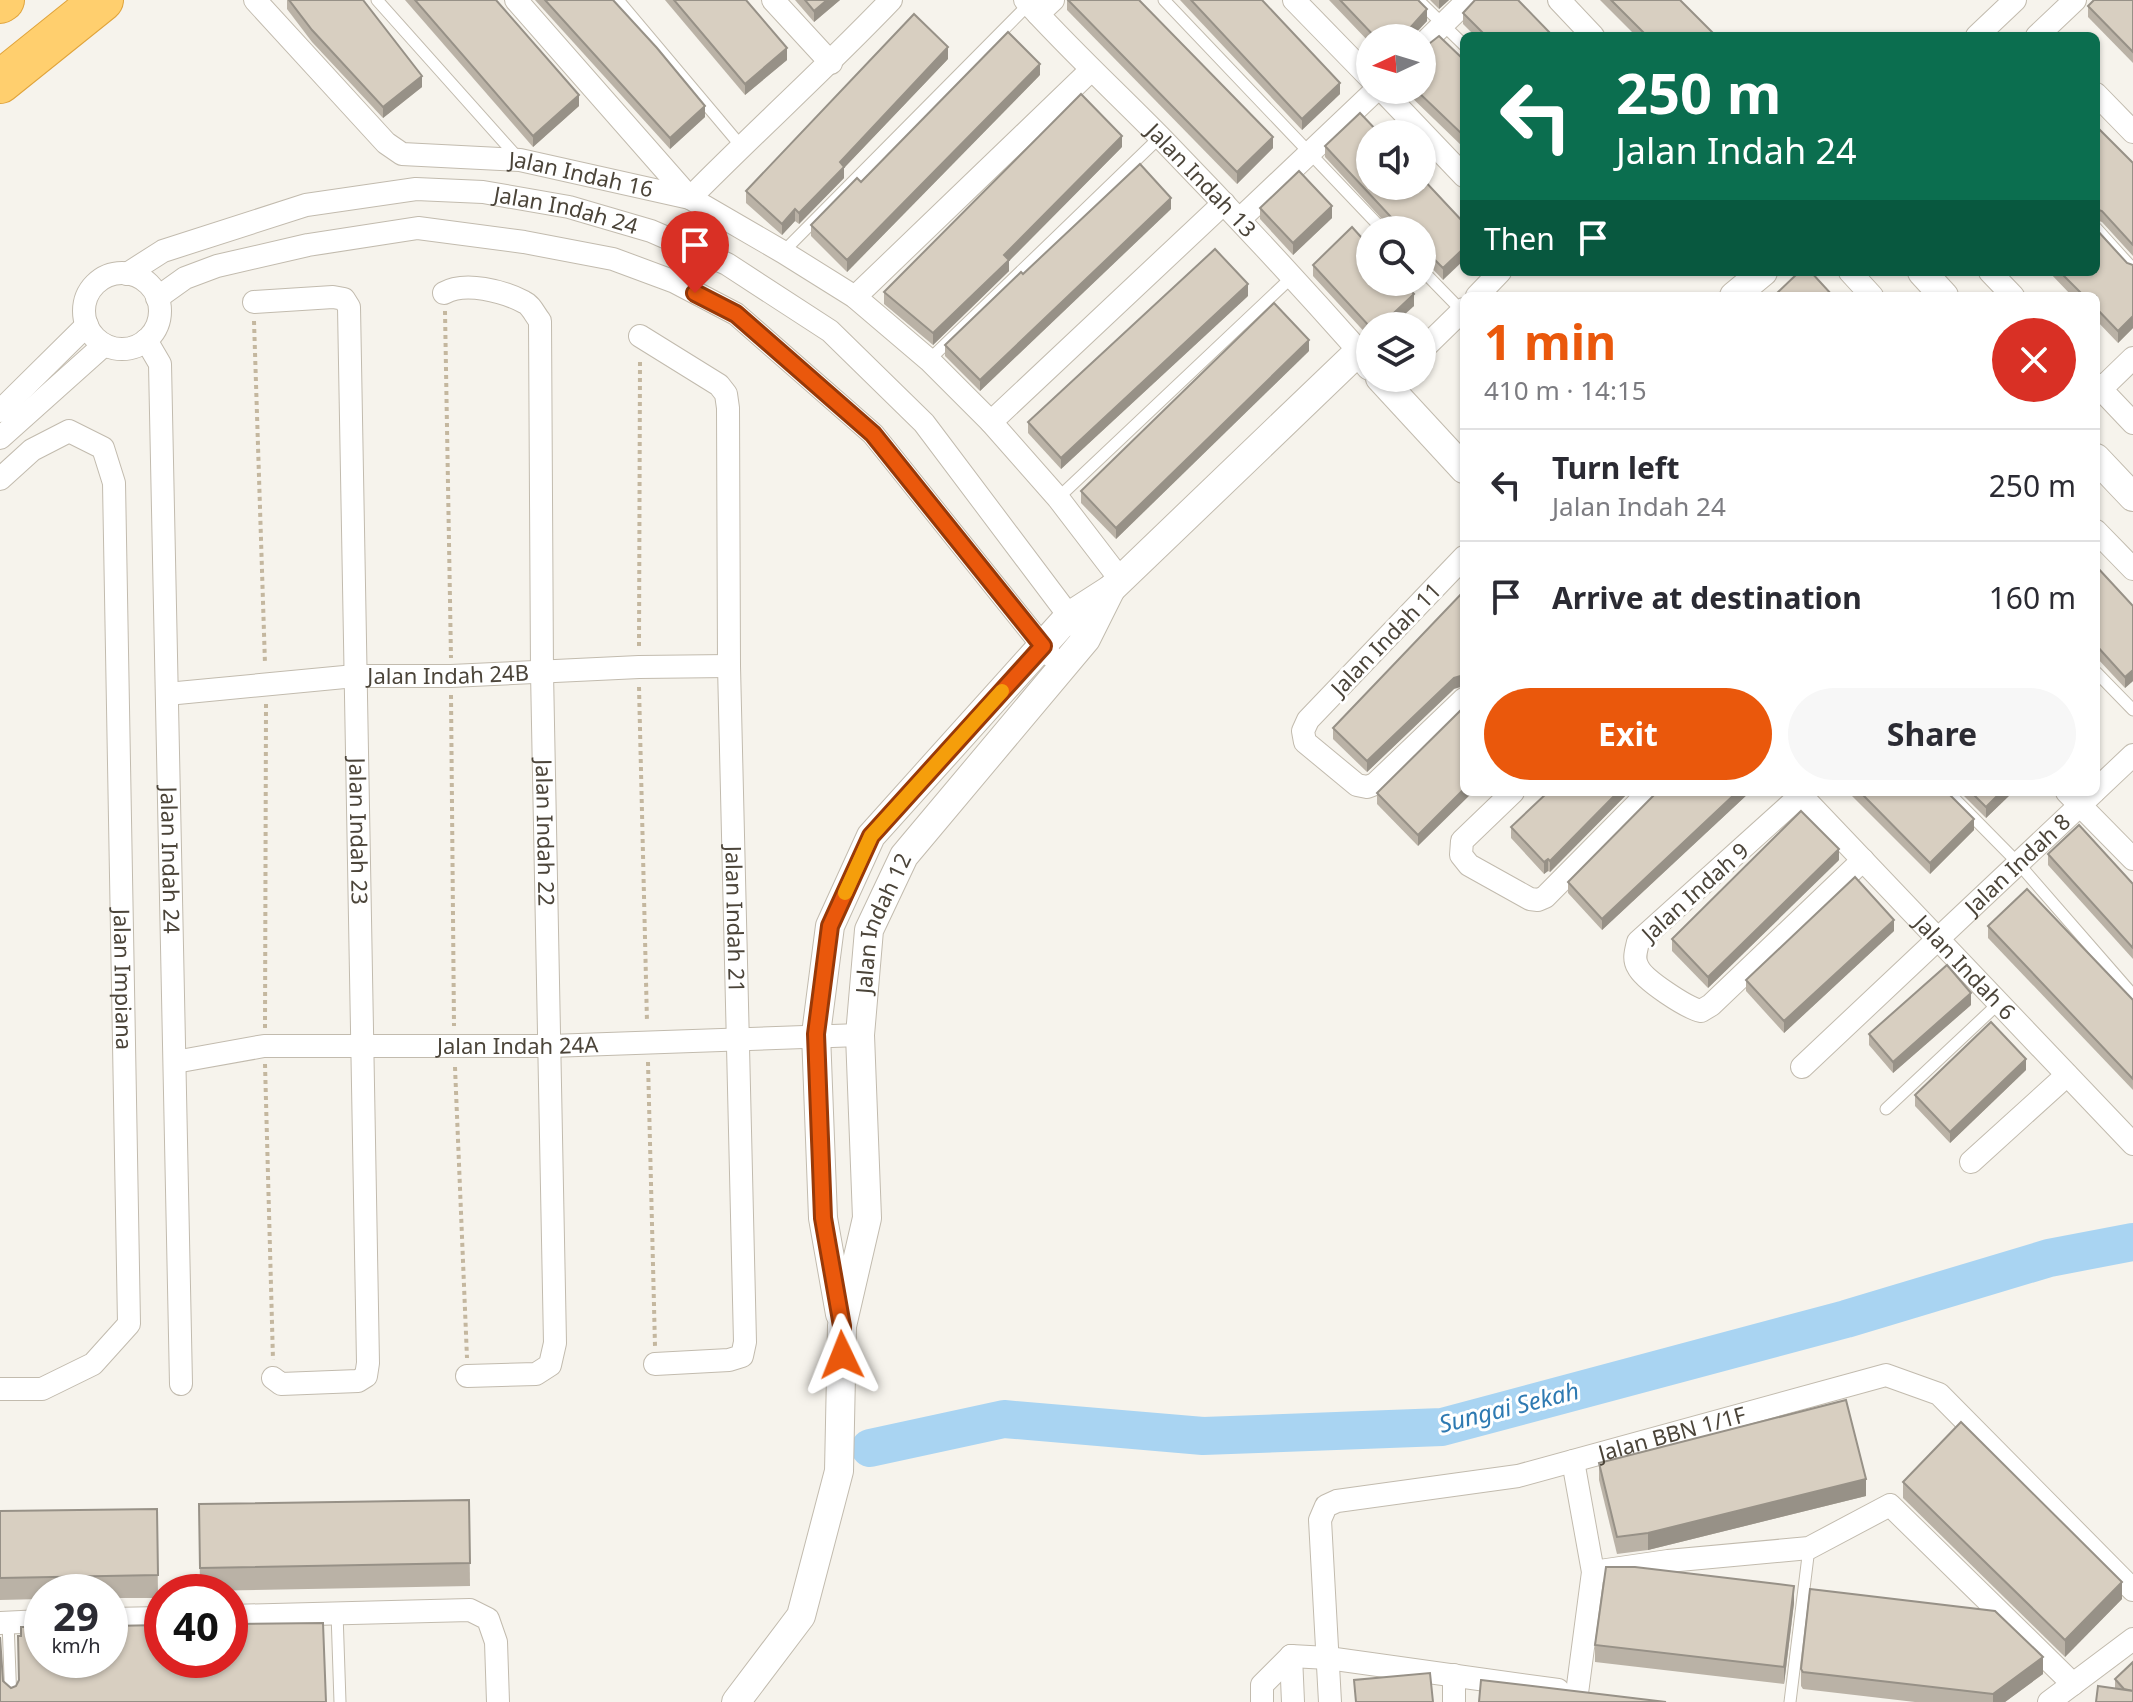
<!DOCTYPE html>
<meta charset="utf-8">
<style>
:root{--surface:#fff;--page:#f7f7f7;--text:#2b2b33;--muted:#7c7c81;--line:#e1e1e2;--accent:#ea580c}
body{margin:0;font-family:"Noto Sans",sans-serif;background:var(--page);color:var(--text);height:100vh;display:flex;flex-direction:column;font-size:30px;white-space:nowrap}
*{box-sizing:border-box;margin:0}
p{font-size:26px;color:var(--muted)}
.icon{flex:none;width:44px;height:44px;fill:none;stroke:currentColor;stroke-width:2;stroke-linecap:round;stroke-linejoin:round}
.map{position:relative;flex:1;overflow:hidden}
.panel{position:absolute;left:1460px;top:292px;width:640px;height:504px;display:flex;flex-direction:column;background:var(--surface);border-radius:12px;box-shadow:0 2px 6px #0004}
.panel>*{flex:none}
.top-card{position:absolute;left:1460px;top:32px;width:640px;height:244px;border-radius:12px;box-shadow:0 2px 6px #0004;background:#0b6e4f;color:#fff;overflow:hidden}
.needle{width:52px;rotate:266deg}
.buttons{position:absolute;left:1356px;top:24px;display:grid;gap:16px}
.buttons a{display:grid;place-items:center;width:80px;height:80px;border-radius:50%;background:var(--surface);box-shadow:0 2px 6px #0004;font-size:40px}
.speed{position:absolute;left:24px;top:1574px;display:flex;gap:16px;font-size:40px;font-weight:700;text-align:center}
.speed>*{display:grid;place-content:center;width:104px;height:104px;border-radius:50%;background:var(--surface);box-shadow:0 2px 6px #0004;line-height:1}
.speed small{font-size:20px;font-weight:400}
.speed .limit{border:12px solid #d22;background:#fff;color:#111}
.pin{position:absolute;display:grid;place-items:center;width:68px;height:68px;color:#fff;margin:-82px -34px;border-radius:50% 50% 50% 0;rotate:-45deg;box-shadow:0 0 8px #0007}
.pin .icon{rotate:45deg}
.me{position:absolute;width:88px;margin:-44px;rotate:358deg;stroke-linejoin:round;filter:drop-shadow(0 0 6px #0008)}
.turn{display:flex;align-items:center;gap:28px;height:168px;padding:0 24px;font-size:36px}
.turn .icon{width:104px;height:104px;stroke-width:2.5}
.turn b{display:block;font-size:56px;line-height:68px}
.then{display:flex;align-items:center;height:76px;padding:0 24px;background:#0003;gap:16px;font-size:30px}
.round{display:grid;place-items:center;flex:none;width:84px;height:84px;border-radius:42px;background:var(--page)}
.summary{display:flex;align-items:center;justify-content:space-between;height:136px;padding:0 24px}
h1{font-size:48px;font-weight:700;line-height:60px;color:var(--accent)}
.button{display:flex;gap:16px;margin-top:auto;padding:16px 24px}
.button a{flex:1;height:92px;border-radius:48px;background:var(--accent);color:#fff;font-size:32px;font-weight:700;line-height:92px;text-align:center}
.button a+a{background:var(--page);color:var(--text)}
ul{padding:0;list-style:none}
li{display:flex;align-items:center;gap:24px;height:112px;padding:0 24px;border-top:2px solid var(--line)}
li div{flex:1}
li b{display:block;font-size:30px}
li em{font-style:normal}
.map>svg:first-child{display:block}
.lines{fill:none;stroke-linecap:round;stroke-linejoin:round}
.river{stroke:#a9d4f2;stroke-width:38}
.service-casing{stroke:#c2bbae;stroke-width:13}
.minor-casing{stroke:#c2bbae;stroke-width:24}
.tertiary-casing{stroke:#c2bbae;stroke-width:30}
.motorway-casing{stroke:#e0a43c;stroke-width:44}
.path{stroke:#c4b79f;stroke-width:4;stroke-dasharray:4 4;stroke-linecap:butt}
.service{stroke:#fff;stroke-width:11}
.minor{stroke:#fff;stroke-width:22}
.tertiary{stroke:#fff;stroke-width:28}
.motorway{stroke:#ffcf6e;stroke-width:42}
.wall{fill:#bab2a6}
.shaded-wall{fill:#979187}
.building{fill:#d8cfc1;stroke:#979187;stroke-width:2}
.route-casing{stroke:#983908;stroke-width:20}
.route{stroke:#ea580c;stroke-width:14}
.slow{stroke:#f59e0b;stroke-width:14}
.labels{text-anchor:middle;stroke-width:6;stroke-linejoin:round;paint-order:stroke}
.street-label{font-size:22px;fill:#4b4439;stroke:#fff}
.water-label{font-size:24px;font-style:italic;fill:#2e7ab2;stroke:#fff}
</style>
<div class="map">
<svg width="2133" height="1702" viewBox="0 0 2133 1702">
<rect width="100%" height="100%" fill="#f6f3ec"/>
<g class="lines">
<path class="river" d="M870 1448 1004 1419 1203 1436 1442 1427 1846 1319 2049 1258 2133 1242"/>
<defs>
<g id="service">
<path d="M377 0 519 159"/>
<path d="M618 0 741 146"/>
<path d="M1164 0 1383 230"/>
<path d="M1418 0 1464 45"/>
<path d="M2096 228 2133 269"/>
<path d="M783 252 1029 4"/>
<path d="M1422 270 1462 311"/>
<path d="M929 360 1160 137"/>
<path d="M1058 498 1293 276"/>
<path d="M2096 672 2133 710"/>
<path d="M1948 792 2018 863 2133 995"/>
<path d="M1886 1109 1999 1003"/>
<path d="M337 1613 340 1702"/>
<path d="M8 1622 11 1702"/>
<path d="M1790 1702 1809 1548"/>
</g>
<g id="minor">
<path id="s1" d="M255 0 386 143 402 154 520 160 690 198 783 252 855 297 929 360 991 422 1058 498 1120 579"/>
<path d="M516 0 690 198"/>
<path d="M773 0 831 63"/>
<path id="s2" d="M1025 0C1069 49 1117 93 1163 140 1230 209 1295 279 1359 351"/>
<path d="M1294 0 1370 78"/>
<path d="M1559 0 1593 36"/>
<path d="M1038 14 1053 0"/>
<path d="M1977 36 2015 0"/>
<path d="M2037 36 2075 0"/>
<path d="M1422 45 1468 0"/>
<path d="M1382 90 1464 176"/>
<path d="M2096 94 2133 132"/>
<path d="M690 198C756 131 826 68 891 0"/>
<path d="M1240 219 1376 90"/>
<path d="M1850 272 1872 296"/>
<path d="M1990 272 2013 296"/>
<circle cx="122" cy="311" r="38"/>
<path id="s3" d="M127 274 163 251 306 205 416 189 483 192 569 207 651 231 727 264 830 331 924 423 1079 629"/>
<path id="s4" d="M444 293C465 281 503 291 524 302 531 305 535 315 540 321L542 672 555 1343 550 1365 536 1374 467 1376"/>
<path d="M1477 296 1500 272"/>
<path d="M855 297 1090 71"/>
<path d="M157 298 185 278 217 266 308 245 418 228 524 242 613 259 675 282 736 314 873 434 1050 655"/>
<path id="s5" d="M254 302 333 297 344 299 349 307 368 1363 366 1376 358 1381 281 1384 273 1378"/>
<path id="s6" d="M640 336 719 385 726 394 728 408 729 666 745 1342 742 1356 729 1360 655 1364"/>
<path id="s7" d="M146 340 160 364 181 1384"/>
<path d="M1422 350 1464 309"/>
<path d="M2096 384 2133 423"/>
<path d="M2101 389 2133 358"/>
<path d="M0 411 87 325"/>
<path d="M991 422 1224 203"/>
<path d="M0 438 104 345"/>
<path id="s8" d="M0 479 32 450 69 431 103 448 114 483 129 1324 93 1364 42 1389H0"/>
<path d="M2096 531 2133 569"/>
<path d="M1464 557 1308 720 1303 731 1305 742 1357 785 1367 787 1375 784 1464 699"/>
<path id="s9" d="M167 694 355 676H451L639 667 729 666"/>
<path d="M2096 790 2133 755"/>
<path d="M1513 792 1462 841 1461 855 1469 865 1530 899 1538 900 1545 897 1649 792"/>
<path id="s10" d="M1798 792 2133 1144"/>
<path d="M2067 792 2133 859"/>
<path d="M1801 795 1638 942C1636 951 1633 959 1638 967 1644 980 1687 1008 1701 1011L1711 1005 1863 860"/>
<path id="s11" d="M175 1062 264 1046H550L860 1035"/>
<path id="s12" d="M1802 1067 2094 792"/>
<path d="M1971 1162 2067 1075"/>
<path d="M1573 1461 1593 1572 1577 1693"/>
<path d="M1593 1572 1668 1561 1809 1548 1890 1505 2073 1684"/>
<path d="M230 1616 470 1610 488 1619 496 1642 498 1702"/>
<path d="M110 1619 162 1618"/>
<path d="M0 1623 42 1621"/>
<path d="M1291 1656 1328 1658 1558 1690"/>
<path d="M1291 1656 1293 1702"/>
<path d="M1454 1675V1702"/>
<path d="M1262 1702V1685L1291 1656"/>
<path id="s13" d="M1330 1702 1320 1520 1326 1506 1337 1501 1518 1476 1886 1375 1939 1394 2133 1590"/>
<path d="M2049 1702 2133 1639"/>
</g>
<g id="tertiary">
<path d="M1922 272 1944 296"/>
<path d="M1734 296 1763 272"/>
<path d="M1380 378 1464 469"/>
<path d="M2096 458 2133 497"/>
<path d="M840 1314 823 1218 816 1034 830 926 871 836 1069 616 1111 589 1359 351 1370 366"/>
<path id="s14" d="M736 1702 801 1616 839 1471 842 1326 867 1218 860 1035 869 930 904 856 1086 639 1111 589"/>
</g>
<g id="motorway">
<path d="M0 2 3 0"/>
<path d="M0 82 102 0"/>
</g>
</defs>
<use href="#service" class="service-casing"/>
<use href="#minor" class="minor-casing"/>
<use href="#tertiary" class="tertiary-casing"/>
<use href="#motorway" class="motorway-casing"/>
<g class="path">
<path d="M445 311 451 658"/>
<path d="M254 321 265 664"/>
<path d="M639 646 640 359"/>
<path d="M639 687 647 1022"/>
<path d="M451 695 454 1026"/>
<path d="M265 1028 266 704"/>
<path d="M648 1062 655 1346"/>
<path d="M265 1064 273 1360"/>
<path d="M455 1067 467 1358"/>
</g>
<use href="#service" class="service"/>
<use href="#minor" class="minor"/>
<use href="#tertiary" class="tertiary"/>
<use href="#motorway" class="motorway"/>
</g>
<g class="wall">
<path d="M287 0H363L422 87 383 118 312 42 287 9Z"/>
<path d="M405 0H496L579 106 533 147Z"/>
<path d="M535 0H613L705 117 670 149Z"/>
<path d="M665 0H746L787 60 745 95Z"/>
<path d="M795 0H840L814 22Z"/>
<path d="M1067 0H1139L1273 148 1237 184 1067 10Z"/>
<path d="M1180 0H1262L1340 94 1302 130Z"/>
<path d="M1329 0H1418L1427 21 1411 38H1370V43Z"/>
<path d="M1430 0H1449L1439 9Z"/>
<path d="M1600 0H1680L1716 36H1636Z"/>
<path d="M2133 0V63L2088 17V6Z"/>
<path d="M1463 13 1553 36H1475L1463 24Z"/>
<path d="M948 59 844 168V178L799 224 795 221 782 235 746 203V191Z"/>
<path d="M1464 60V148L1404 90H1422Z"/>
<path d="M1040 75 847 272 811 236V225L861 182Z"/>
<path d="M2096 126 2133 163V256L2102 222 2096 220Z"/>
<path d="M1325 146 1464 223 1443 280 1428 264 1422 262V230H1392L1325 157Z"/>
<path d="M1122 147 1009 261V271L933 345 884 304V292Z"/>
<path d="M1260 208 1332 218 1293 255 1260 219Z"/>
<path d="M1171 209 980 391 945 356V345L1023 274Z"/>
<path d="M2127 263 2133 265V328L2118 343 2096 320V296H2072L2049 272H2096Z"/>
<path d="M1313 265 1414 306 1370 326V338L1313 276Z"/>
<path d="M1248 296 1061 469 1028 433V422Z"/>
<path d="M1309 351 1116 539 1081 503V491Z"/>
<path d="M2096 566 2133 606V681L2125 688 2096 657Z"/>
<path d="M1454 689 1367 772 1333 739V728Z"/>
<path d="M1464 707 1418 846 1377 804V793Z"/>
<path d="M1548 792H1629L1550 872 1548 871 1544 874 1511 838V827Z"/>
<path d="M1657 792H1750L1602 930 1568 893V882Z"/>
<path d="M1848 792H1947L1974 830 1930 874Z"/>
<path d="M1960 792H2013L1986 818Z"/>
<path d="M2048 854 2133 884V959L2048 865Z"/>
<path d="M1839 860 1708 988 1672 951V939Z"/>
<path d="M1988 926 2133 1000V1090L1988 938Z"/>
<path d="M1894 931 1784 1033 1746 991V980Z"/>
<path d="M1971 1005 1893 1073 1869 1045V1034Z"/>
<path d="M2026 1070 1950 1143 1915 1106V1095Z"/>
<path d="M1599 1463 1866 1496 1648 1550 1617 1554 1599 1480Z"/>
<path d="M1903 1482 2122 1599 2065 1657 1903 1498Z"/>
<path d="M469 1500 470 1586 200 1591 199 1504Z"/>
<path d="M157 1509 158 1598H110V1592H42V1599L0 1600V1511Z"/>
<path d="M1794 1603 1784 1684 1595 1662V1645Z"/>
<path d="M2133 1662V1702L2115 1688V1679Z"/>
<path d="M1801 1669 2043 1674 2005 1702H1915L1803 1689 1801 1686Z"/>
</g>
<g class="shaded-wall">
<path d="M827 0H840L814 22V11Z"/>
<path d="M1439 0H1449L1439 9Z"/>
<path d="M1427 9V21L1411 38 1409 29Z"/>
<path d="M948 47V59L844 168V178L799 224V213L840 162Z"/>
<path d="M787 48V60L745 95V84Z"/>
<path d="M1040 64V75L847 272V260Z"/>
<path d="M422 76V87L383 118V107Z"/>
<path d="M1340 83V94L1302 130V119Z"/>
<path d="M579 95V106L533 147V136Z"/>
<path d="M705 106V117L670 149V138Z"/>
<path d="M1122 136V147L1009 261V271L933 345V333L1004 255Z"/>
<path d="M1273 137V148L1237 184V172Z"/>
<path d="M1171 198V209L980 391V380Z"/>
<path d="M1332 206V218L1293 255V243Z"/>
<path d="M795 209V221L782 235V224Z"/>
<path d="M1464 248V260L1443 280V268Z"/>
<path d="M1248 284V296L1061 469V458Z"/>
<path d="M1414 294V306L1392 326H1380Z"/>
<path d="M2133 316V328L2118 343V331Z"/>
<path d="M1309 340V351L1116 539V528Z"/>
<path d="M2133 670V681L2125 688V677Z"/>
<path d="M1464 675V686L1454 689 1367 772V761L1454 678Z"/>
<path d="M1464 789V792H1473L1418 846V835Z"/>
<path d="M1618 792H1629L1550 872V861Z"/>
<path d="M1737 792H1750L1602 930V919Z"/>
<path d="M2001 792H2013L1986 818V807Z"/>
<path d="M1974 819V830L1930 874V863Z"/>
<path d="M1839 849V860L1708 988V977Z"/>
<path d="M1548 859V871L1544 874V862Z"/>
<path d="M1894 920V931L1784 1033V1021Z"/>
<path d="M1971 993V1005L1893 1073V1062Z"/>
<path d="M2026 1059V1070L1950 1143V1132Z"/>
<path d="M1866 1479V1496L1648 1550V1533Z"/>
<path d="M2122 1582V1599L2065 1657V1640Z"/>
<path d="M1794 1586V1603L1784 1684V1667Z"/>
<path d="M2043 1657V1674L2005 1702H1993V1694Z"/>
</g>
<g class="building">
<path d="M289 0H363L422 76 383 107 312 30Z"/>
<path d="M415 0H496L579 95 533 136Z"/>
<path d="M545 0H613L657 48 705 106 670 138Z"/>
<path d="M674 0H746L787 48 745 84Z"/>
<path d="M805 0H827L814 11Z"/>
<path d="M1068 0H1139L1273 137 1237 172Z"/>
<path d="M1191 0H1262L1340 83 1302 119Z"/>
<path d="M1340 0H1418L1427 9 1409 29 1411 38H1376Z"/>
<path d="M1475 0H1518L1553 36H1486L1463 13Z"/>
<path d="M1611 0H1680L1716 36H1647Z"/>
<path d="M2094 0H2133V52L2088 6Z"/>
<path d="M914 14 948 47 840 162 844 167 799 213 795 209 782 224 746 191Z"/>
<path d="M1008 32 1040 64 847 260 811 225 857 178 861 182Z"/>
<path d="M1439 36 1464 60V136L1416 90H1422V46L1425 47Z"/>
<path d="M1081 94 1122 136 1004 255 1009 260 933 333 884 292Z"/>
<path d="M1360 113 1380 134H1370V186H1422V178L1464 223V248L1443 268 1428 253 1422 250V230H1403L1325 146Z"/>
<path d="M2096 126 2133 163V245L2102 211 2096 209Z"/>
<path d="M1140 164 1171 198 980 380 945 345 1021 272 1023 274Z"/>
<path d="M1299 171 1332 206 1293 243 1260 208Z"/>
<path d="M1352 227 1370 247V282H1402L1414 294 1380 326 1370 327 1313 265Z"/>
<path d="M2096 229 2127 263 2133 265V316L2118 331 2096 308V296H2084L2060 272H2096Z"/>
<path d="M1215 249 1248 284 1061 458 1028 422Z"/>
<path d="M1799 272H1811L1833 296H1774Z"/>
<path d="M1274 303 1309 340 1116 528 1081 491Z"/>
<path d="M2096 566 2133 606V670L2125 677 2096 645Z"/>
<path d="M1464 591V675L1454 678 1367 761 1333 728Z"/>
<path d="M1464 707V789L1418 835 1377 793Z"/>
<path d="M1548 792H1618L1550 861 1548 859 1544 862 1511 827Z"/>
<path d="M1657 792H1737L1602 919 1568 882Z"/>
<path d="M1860 792H1947L1974 819 1930 863Z"/>
<path d="M1971 792H2001L1986 807Z"/>
<path d="M1801 811 1839 849 1708 977 1672 939Z"/>
<path d="M2079 825 2133 884V948L2048 854Z"/>
<path d="M1855 877 1894 920 1784 1021 1746 980Z"/>
<path d="M2027 889 2133 1000V1079L1988 926Z"/>
<path d="M1947 965 1971 993 1893 1062 1869 1034Z"/>
<path d="M1991 1022 2026 1059 1950 1132 1915 1095Z"/>
<path d="M1846 1400 1866 1479 1648 1533 1617 1537 1599 1463Z"/>
<path d="M1961 1422 2122 1582 2065 1640 1903 1482Z"/>
<path d="M469 1500 470 1563 200 1568 199 1504Z"/>
<path d="M157 1509 158 1575 0 1578V1511Z"/>
<path d="M1606 1567H1635L1794 1586 1784 1667 1595 1645Z"/>
<path d="M1810 1589 1995 1611 2043 1657 1993 1694 1803 1672 1801 1669Z"/>
<path d="M323 1623 326 1702H0V1637L3 1681 11 1688 16 1686 19 1680 18 1636H21V1627H42V1660H110V1626L162 1625V1660H230V1624Z"/>
<path d="M2133 1662V1691L2124 1689 2115 1679Z"/>
<path d="M1430 1673 1433 1702H1356L1354 1680Z"/>
<path d="M1481 1680 1666 1702H1479Z"/>
<path d="M2098 1686 2133 1691V1702H2096Z"/>
</g>
<g class="lines">
<defs>
<path id="route" d="M695 293 736 314 873 434 1043 646 871 836 830 926 816 1034 823 1218 842 1326V1355"/>
</defs>
<use href="#route" class="route-casing"/>
<use href="#route" class="route"/>
<path class="slow" d="M845 893 871 836 1002 691"/>
</g>
<g class="labels">
<g class="street-label">
<text dy="8" stroke="none"><textPath href="#s1" startOffset="394">Jalan Indah 16</textPath></text>
<text dy="8" stroke="none"><textPath href="#s2" startOffset="252">Jalan Indah 13</textPath></text>
<text dy="8" stroke="none"><textPath href="#s3" startOffset="456">Jalan Indah 24</textPath></text>
<text transform="translate(1386 639) rotate(-46)" y="8">Jalan Indah 11</text>
<text dy="8" stroke="none"><textPath href="#s9" startOffset="282">Jalan Indah 24B</textPath></text>
<text dy="8" stroke="none"><textPath href="#s5" startOffset="624">Jalan Indah 23</textPath></text>
<text dy="8" stroke="none"><textPath href="#s4" startOffset="620">Jalan Indah 22</textPath></text>
<text dy="8" stroke="none"><textPath href="#s7" startOffset="524">Jalan Indah 24</textPath></text>
<text dy="8" stroke="none"><textPath href="#s12" startOffset="296">Jalan Indah 8</textPath></text>
<text transform="translate(1695 892) rotate(-42)" y="8">Jalan Indah 9</text>
<text dy="8" stroke="none"><textPath href="#s6" startOffset="630">Jalan Indah 21</textPath></text>
<text dy="8" stroke="none"><textPath href="#s14" startOffset="812">Jalan Indah 12</textPath></text>
<text dy="8" stroke="none"><textPath href="#s10" startOffset="242">Jalan Indah 6</textPath></text>
<text dy="8" stroke="none"><textPath href="#s8" startOffset="656">Jalan Impiana</textPath></text>
<text dy="8" stroke="none"><textPath href="#s11" startOffset="344">Jalan Indah 24A</textPath></text>
<text dy="8" stroke="none"><textPath href="#s13" startOffset="552">Jalan BBN 1/1F</textPath></text>
</g>
<g class="water-label">
<text transform="translate(1509 1408) rotate(-14)" y="8">Sungai Sekah</text>
</g>
</g>
</svg>
<div class="buttons">
<a><svg class="needle" viewBox="-14 -14 28 28"><path d="M0-13l5 13h-10z" fill="#e53935"/><path d="M0 13l5-13h-10z" fill="#7c7c81"/></svg></a>
<a><svg class="icon" aria-label="sound" viewBox="0 0 24 24"><path d="M4 9h4l5-4v14l-5-4H4zM17 9q2 3 0 6"/></svg></a>
<a><svg class="icon" aria-label="search" viewBox="0 0 24 24"><circle cx="10" cy="10" r="6"/><path d="M15 15l6 6"/></svg></a>
<a><svg class="icon" aria-label="layers" viewBox="0 0 24 24"><path d="M12 4l9 5-9 5-9-5zM3 14l9 5 9-5"/></svg></a>
</div>
<div class="speed"><div>29<small>km/h</small></div><div class="limit">40</div></div>
<div class="pin" style="left:695px;top:293px;background:#d93025"><svg class="icon" aria-label="arrive" viewBox="0 0 24 24"><path d="M6 21V4h12l-3 4 3 4H6"/></svg></div>
<svg class="me" style="left:842px;top:1355px" viewBox="-20 -20 40 40"><path d="M0-17L14 15 0 8-14 15z" fill="#ea580c" stroke="#fff" stroke-width="4"/></svg>
<div class="top-card">
<div class="turn"><svg class="icon" aria-label="left" viewBox="0 0 24 24"><path d="M17 20v-9H6M10 6l-5 5 5 5"/></svg><div><b>250 m</b>Jalan Indah 24</div></div>
<div class="then">Then<svg class="icon" aria-label="arrive" viewBox="0 0 24 24"><path d="M6 21V4h12l-3 4 3 4H6"/></svg></div>
</div>
<section class="panel">
<div class="summary"><div><h1>1 min</h1><p>410 m · 14:15</p></div><a class="round" style="background:#d93025;color:#fff"><svg class="icon" aria-label="close" viewBox="0 0 24 24"><path d="M6 6l12 12M18 6L6 18"/></svg></a></div>
<ul>
<li><svg class="icon" aria-label="left" viewBox="0 0 24 24"><path d="M17 20v-9H6M10 6l-5 5 5 5"/></svg><div><b>Turn left</b><p>Jalan Indah 24</p></div><em>250 m</em></li>
<li><svg class="icon" aria-label="arrive" viewBox="0 0 24 24"><path d="M6 21V4h12l-3 4 3 4H6"/></svg><div><b>Arrive at destination</b></div><em>160 m</em></li>
</ul>
<div class="button"><a>Exit</a><a>Share</a></div>
</section>
</div>
